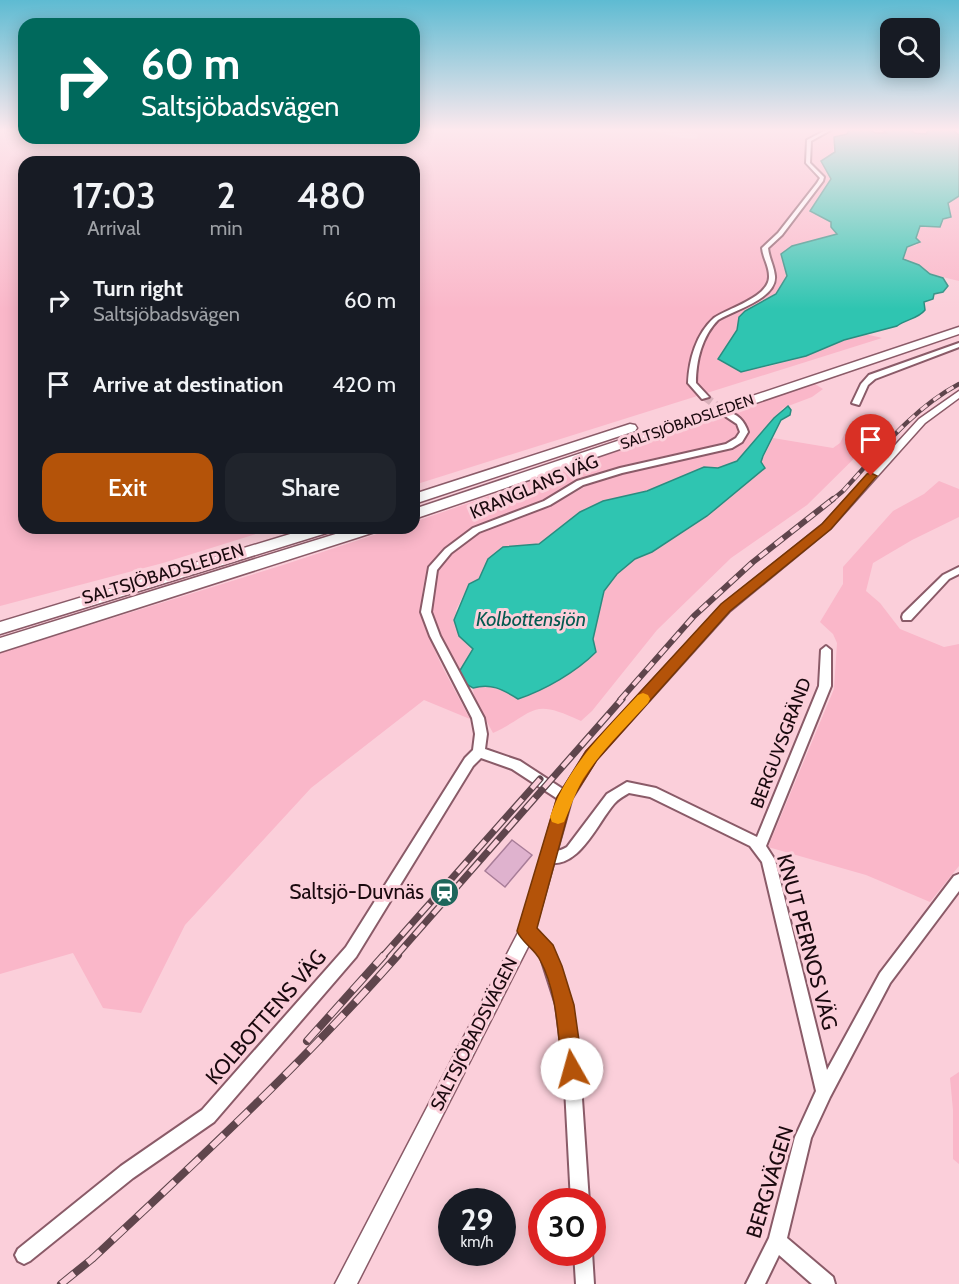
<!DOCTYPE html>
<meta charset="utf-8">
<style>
:root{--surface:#171b24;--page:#20242c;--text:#f1f3f6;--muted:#9ea1a6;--accent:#b45309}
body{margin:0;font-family:Cabin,sans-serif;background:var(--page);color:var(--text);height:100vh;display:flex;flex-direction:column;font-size:22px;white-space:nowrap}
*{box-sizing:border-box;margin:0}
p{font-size:20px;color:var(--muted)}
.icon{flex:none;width:33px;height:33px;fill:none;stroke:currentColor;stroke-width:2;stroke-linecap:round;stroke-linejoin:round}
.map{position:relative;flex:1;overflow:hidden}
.drawer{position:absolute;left:18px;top:156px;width:402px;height:378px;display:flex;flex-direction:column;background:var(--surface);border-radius:18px;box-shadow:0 3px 15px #0003}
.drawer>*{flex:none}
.guide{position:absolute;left:18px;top:18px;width:402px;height:126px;border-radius:18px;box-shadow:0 3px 15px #0003;background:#00695c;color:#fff;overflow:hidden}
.controls{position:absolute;left:880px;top:18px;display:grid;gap:12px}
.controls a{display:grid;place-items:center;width:60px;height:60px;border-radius:12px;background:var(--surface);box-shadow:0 3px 15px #0003;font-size:30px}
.speed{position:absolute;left:438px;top:1188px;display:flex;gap:12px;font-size:30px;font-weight:700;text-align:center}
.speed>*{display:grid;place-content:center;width:78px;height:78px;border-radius:50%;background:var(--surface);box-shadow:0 3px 15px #0003;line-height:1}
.speed small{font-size:15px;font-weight:400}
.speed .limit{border:9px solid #d22;background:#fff;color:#111}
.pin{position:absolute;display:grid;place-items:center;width:51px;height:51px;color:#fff;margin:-62px -26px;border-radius:50% 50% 50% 0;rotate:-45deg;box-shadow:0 0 6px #0007}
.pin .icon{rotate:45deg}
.me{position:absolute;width:66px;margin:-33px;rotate:353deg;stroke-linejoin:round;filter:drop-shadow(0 0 4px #0008)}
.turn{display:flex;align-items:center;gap:21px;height:126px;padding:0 24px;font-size:27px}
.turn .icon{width:78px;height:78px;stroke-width:2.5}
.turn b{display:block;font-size:42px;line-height:51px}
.eta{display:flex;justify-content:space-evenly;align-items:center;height:102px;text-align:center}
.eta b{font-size:36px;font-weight:600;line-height:42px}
.primary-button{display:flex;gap:12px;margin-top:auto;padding:12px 24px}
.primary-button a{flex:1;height:69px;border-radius:18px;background:var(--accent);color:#fff;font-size:24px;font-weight:600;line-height:69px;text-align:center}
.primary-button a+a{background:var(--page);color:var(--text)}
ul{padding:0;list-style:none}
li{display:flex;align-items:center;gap:18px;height:84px;padding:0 24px}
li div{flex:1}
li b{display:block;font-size:22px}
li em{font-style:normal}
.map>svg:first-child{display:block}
.green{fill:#fab7c9}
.water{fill:#2fc5b1;stroke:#298d80;stroke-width:1.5}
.building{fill:#dfb2ce;stroke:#a87d98;stroke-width:1.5}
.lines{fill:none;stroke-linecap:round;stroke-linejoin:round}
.minor-tunnel{stroke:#d9b1bb;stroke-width:8;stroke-dasharray:8 4;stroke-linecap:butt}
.minor-casing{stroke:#8a5b68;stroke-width:4}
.tertiary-casing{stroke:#8a5b68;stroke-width:3}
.motorway-casing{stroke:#8a5b68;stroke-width:3}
.minor{fill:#fff;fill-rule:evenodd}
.tertiary{fill:#fff;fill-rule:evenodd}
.motorway{fill:#fff;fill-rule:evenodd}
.rail-far3-casing{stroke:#5f454c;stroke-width:4.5}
.rail-far2-casing{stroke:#5f454c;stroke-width:6}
.rail-far1-casing{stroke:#5f454c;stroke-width:7}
.rail-casing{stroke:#5f454c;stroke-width:8}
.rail-far3{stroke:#fbcfda;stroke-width:3;stroke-dasharray:8;stroke-linecap:butt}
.rail-far2{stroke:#fbcfda;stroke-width:4;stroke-dasharray:10;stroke-linecap:butt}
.rail-far1{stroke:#fbcfda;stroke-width:4.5;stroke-dasharray:14;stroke-linecap:butt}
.rail{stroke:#fbcfda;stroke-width:6;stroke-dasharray:17;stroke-linecap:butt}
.route{fill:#b45309;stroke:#753606;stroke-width:1.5}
.slow{fill:#f59e0b}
.labels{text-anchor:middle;stroke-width:6;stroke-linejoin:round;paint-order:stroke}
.far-street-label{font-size:15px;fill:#1a090e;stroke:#fbcfda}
.street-label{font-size:18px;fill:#1a090e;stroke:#fbcfda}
.water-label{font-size:20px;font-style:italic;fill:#055a50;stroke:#fbcfda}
.near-poi-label{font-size:21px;fill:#1a090e;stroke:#fbcfda;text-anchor:end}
.near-street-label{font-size:21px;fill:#1a090e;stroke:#fbcfda}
</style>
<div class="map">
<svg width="959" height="1284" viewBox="0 0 959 1284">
<rect width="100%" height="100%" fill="#fbcfda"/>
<g class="green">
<path d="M0 130H24V138H414V130H649L681 138 696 139 699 135 678 130H849L848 134 834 137 831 178 810 211 831 222 838 234 792 246 786 268 787 276 776 294 745 311 739 317 737 330 718 358 741 372C762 367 784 364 804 356 839 344 838 326 882 338L414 485V162H24V528H275L163 563 0 606Z"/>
<path d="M959 196V281L930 274 919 265 903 260 907 247 917 245 916 238 920 226 940 227 948 213V203Z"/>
<path d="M815 384 823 389 812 397 783 408 737 461 718 468 704 467 647 491 603 501 580 512 539 544 503 547 488 559 479 579 469 584 456 610 468 643 473 649 459 672 438 635 432 614 436 570 451 553 480 532 551 506 588 485 622 473 731 450C755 436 751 427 731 412Z"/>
<path d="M722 415 736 426 738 431 735 438 725 443C677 455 624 461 578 481 566 486 556 497 543 502 499 520 433 532 423 588 416 630 452 682 470 719L424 700 311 788 185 925 141 1013 103 1008 73 953 0 974V653L280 566 395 528H414V522Z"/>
<path d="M876 422H891L807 505 731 558 657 630 592 711 581 721C530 697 537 712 493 733L474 698 473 688C491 683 503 689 518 699 545 690 576 672 596 652L593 639 603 591 617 574 635 559 652 552 707 516 765 468 761 462 773 438 833 448 840 443 846 431Z"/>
<path d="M939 481 959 489V517L912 540 873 563 866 591 880 603 900 629 944 647 959 644V866L930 902 866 875 768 847 834 689 837 643 833 634 820 622 843 584V567L893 511 924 494Z"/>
<path d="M959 1072V1164L953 1159V1110L950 1078Z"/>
</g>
<g class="water">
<path d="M849 130H871L875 133H886L883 130H911L914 133 926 134 928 130H953L959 135V196L948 203 951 217 943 219 940 227 920 226 916 238 920 242 907 247 903 259 919 265 930 274 943 278 948 286 943 292 934 294 933 299 924 302 925 310C918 319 906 319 897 326L844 340 806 356 741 372 718 359 737 330 739 317 745 311 776 294 787 276 781 254 792 246 837 234 831 227V222L810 211 831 179 821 161 835 152 834 137 847 134Z"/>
<path d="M788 406 791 410 790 415 781 420 763 456 761 462 765 468 707 516 652 552 635 559 617 574 604 591 593 639 596 652C576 672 545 690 518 699 502 689 491 683 473 688L466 684 459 672 473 649 459 636 454 620 469 584 479 579 488 559 503 547 539 544 580 512 603 501 647 491 704 467 718 468 737 461 774 418Z"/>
</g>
<path class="building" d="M512 840 532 855 505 887 485 871Z"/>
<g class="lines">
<path class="minor-tunnel" d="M705 397 728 414"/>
<defs>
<g id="minor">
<path d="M826 130H831L811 141 810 163 824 177 823 181 782 235 768 248C769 258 774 266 775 276 777 299 734 310 718 320 702 336 696 361 696 383L709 397 702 399 688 383C689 360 696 334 714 318 728 308 770 297 769 276 769 266 763 258 762 248L778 233 817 183 820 178 806 163 807 140Z"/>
<path d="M959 343V347L875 379 868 385 859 405 852 403 861 384 869 375Z"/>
<path d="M725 412C737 412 745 422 748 432L742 442 732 448 622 473 583 485 550 505 479 532 451 553 437 570 431 612 440 636 484 718 487 734 485 749 520 761 569 793 571 797 569 801 565 802 561 801 512 769 481 758 473 766 356 957 214 1122 133 1178 30 1261 24 1264 18 1261 15 1255 18 1249 121 1166 202 1110 346 947 465 758 473 750 475 734 472 718 430 636 421 612 429 567 445 549 473 528 544 501 577 481 620 468 726 444 736 438 740 432 737 424 725 416Z"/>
<path d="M959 567V574L949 579 911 620H903L902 617 903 614 943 575Z"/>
<path d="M826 646 831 650V686L766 846 775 860 827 1070 880 973 954 876 959 874V891L890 983 830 1097 811 1138 787 1238 833 1277 835 1284H812L779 1255 765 1284H746L769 1238 795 1137 816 1091 762 862 750 846 650 797 629 793C624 796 618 799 614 804 596 825 577 874 543 861L541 857 543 853C553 849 558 853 567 847L607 794 627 782 656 788 757 837 819 686 821 650Z"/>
<path d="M527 924 532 926 551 946 572 1005 580 1069 589 1202H571L564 1069 556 1005 540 955 522 936 520 931 522 926Z"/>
<path d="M574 1252H592L594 1284H576Z"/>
</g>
<path id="tertiary" d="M959 391V398L925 423 831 528 730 611 596 760 572 799 533 937 357 1284H335L520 929 558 797 586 752 722 605 823 524 919 419Z"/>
<g id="motorway">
<path d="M959 327V334L414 519V509Z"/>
<path d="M630 424 635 425 637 428 635 431 414 504V494Z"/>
<path d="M310 528H335L333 531 0 634V622Z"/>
<path d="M355 528H380L378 531 0 652V638Z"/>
</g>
</defs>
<use href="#minor" class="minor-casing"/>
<use href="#tertiary" class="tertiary-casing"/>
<use href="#motorway" class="motorway-casing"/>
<use href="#minor" class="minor"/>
<use href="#tertiary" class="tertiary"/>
<use href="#motorway" class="motorway"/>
<defs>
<path id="rail-far3" d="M831 501 843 491C879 452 912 409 959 384"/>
<path id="rail-far2" d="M620 700 694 616 753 562 833 499"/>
<g id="rail-far1">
<path d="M383 956 540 779"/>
<path d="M396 956 622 699"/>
</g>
<g id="rail">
<path d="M307 1041 384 955"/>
<path d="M61 1284 92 1259C197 1161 303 1063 398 955"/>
</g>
</defs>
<use href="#rail-far3" class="rail-far3-casing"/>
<use href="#rail-far2" class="rail-far2-casing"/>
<use href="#rail-far1" class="rail-far1-casing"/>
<use href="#rail" class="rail-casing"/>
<use href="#rail-far3" class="rail-far3"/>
<use href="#rail-far2" class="rail-far2"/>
<use href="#rail-far1" class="rail-far1"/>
<use href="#rail" class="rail"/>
</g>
<linearGradient id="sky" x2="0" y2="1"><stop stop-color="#5ebbd2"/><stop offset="0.42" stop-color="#fde9ee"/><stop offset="1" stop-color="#fde9ee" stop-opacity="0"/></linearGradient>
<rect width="959" height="309" fill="url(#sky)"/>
<path class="route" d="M871 473 877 476 875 478 831 529 730 611 597 760 572 799 537 928 553 945 562 966 574 1005 583 1069 580 1077 572 1080 565 1077 562 1069C558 1035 557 991 540 960 535 949 522 943 517 931L557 797 586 751 721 604 822 524 867 474Z"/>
<path class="slow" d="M643 693 648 695 650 699 648 703C626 727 601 751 583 779 575 793 571 807 564 822L558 824 552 822 550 817C567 767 603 733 638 695Z"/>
<defs>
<symbol id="station-disc" viewBox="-11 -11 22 22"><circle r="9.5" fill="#1e665b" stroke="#fbcfda"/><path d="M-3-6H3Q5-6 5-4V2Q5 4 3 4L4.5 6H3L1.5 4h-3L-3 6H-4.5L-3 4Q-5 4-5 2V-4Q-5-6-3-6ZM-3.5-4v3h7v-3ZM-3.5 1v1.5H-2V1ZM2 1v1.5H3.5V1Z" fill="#fff"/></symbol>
</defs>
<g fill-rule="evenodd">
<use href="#station-disc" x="428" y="876" width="33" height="33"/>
</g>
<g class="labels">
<g class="far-street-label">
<text transform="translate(687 422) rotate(-19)" y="5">SALTSJÖBADSLEDEN</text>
</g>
<g class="street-label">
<text transform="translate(534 487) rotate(-23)" y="6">KRANGLANS VÄG</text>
<text transform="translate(163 574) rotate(-17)" y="6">SALTSJÖBADSLEDEN</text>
<text transform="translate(781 743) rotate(-69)" y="6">BERGUVSGRÄND</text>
<text transform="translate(474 1034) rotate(-63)" y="6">SALTSJÖBADSVÄGEN</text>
</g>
<g class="water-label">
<text x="531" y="626">Kolbottensjön</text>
</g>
<g class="near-poi-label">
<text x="424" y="899">Saltsjö-Duvnäs</text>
</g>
<g class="near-street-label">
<text transform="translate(807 942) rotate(75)" y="7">KNUT PERNOS VÄG</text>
<text transform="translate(266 1017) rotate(-49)" y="7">KOLBOTTENS VÄG</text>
<text transform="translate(770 1182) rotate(-73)" y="7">BERGVÄGEN</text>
</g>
</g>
</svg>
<div class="controls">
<a><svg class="icon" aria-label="search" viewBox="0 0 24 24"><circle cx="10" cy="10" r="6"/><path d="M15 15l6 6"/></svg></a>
</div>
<div class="speed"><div>29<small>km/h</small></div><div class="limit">30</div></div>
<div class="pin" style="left:871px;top:476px;background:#d93025"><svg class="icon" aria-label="arrive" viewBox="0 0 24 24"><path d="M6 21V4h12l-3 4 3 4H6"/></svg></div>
<svg class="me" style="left:572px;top:1069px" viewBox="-20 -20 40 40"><circle r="19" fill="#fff"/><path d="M0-13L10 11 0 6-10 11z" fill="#b45309"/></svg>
<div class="guide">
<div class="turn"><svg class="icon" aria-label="right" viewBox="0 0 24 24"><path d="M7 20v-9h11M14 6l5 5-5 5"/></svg><div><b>60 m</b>Saltsjöbadsvägen</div></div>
</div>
<section class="drawer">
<div class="eta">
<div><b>17:03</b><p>Arrival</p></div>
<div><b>2</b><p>min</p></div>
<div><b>480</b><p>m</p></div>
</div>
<ul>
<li><svg class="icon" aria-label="right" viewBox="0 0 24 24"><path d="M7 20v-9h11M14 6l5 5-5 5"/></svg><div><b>Turn right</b><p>Saltsjöbadsvägen</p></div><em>60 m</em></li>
<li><svg class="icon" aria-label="arrive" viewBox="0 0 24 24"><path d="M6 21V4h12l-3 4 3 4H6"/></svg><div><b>Arrive at destination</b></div><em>420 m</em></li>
</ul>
<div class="primary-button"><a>Exit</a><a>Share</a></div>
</section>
</div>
